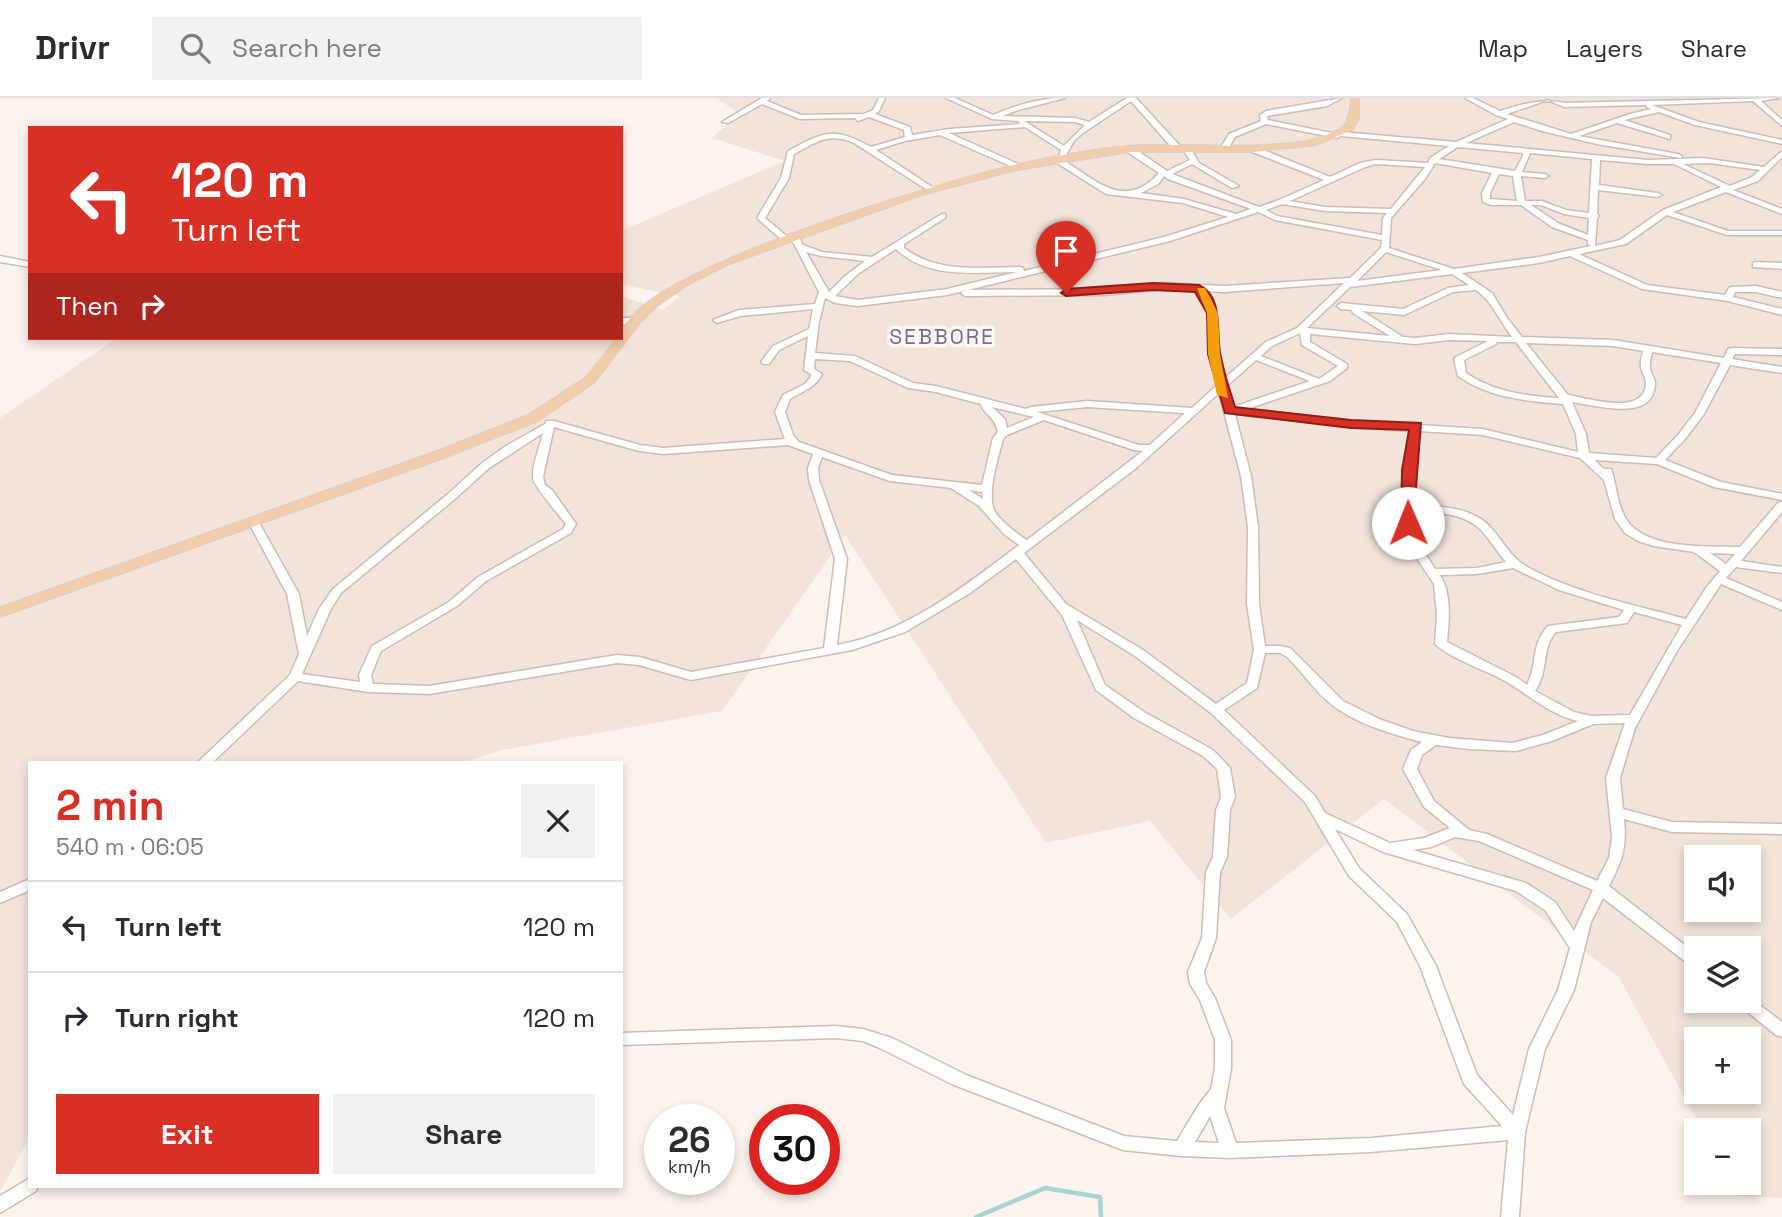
<!DOCTYPE html>
<meta charset="utf-8">
<style>
:root{--surface:#fff;--page:#f2f2f3;--text:#2b2b33;--muted:#7c7c81;--line:#e1e1e2;--accent:#d93025}
body{margin:0;font-family:"Space Grotesk",sans-serif;background:var(--page);color:var(--text);height:100vh;display:flex;flex-direction:column;font-size:26px;white-space:nowrap}
*{box-sizing:border-box;margin:0}
p{font-size:23px;color:var(--muted)}
.icon{flex:none;width:38px;height:38px;fill:none;stroke:currentColor;stroke-width:2;stroke-linecap:round;stroke-linejoin:round}
.map{position:relative;flex:1;overflow:hidden}
.side{position:absolute;left:28px;top:663px;width:595px;height:427px;display:flex;flex-direction:column;background:var(--surface);border-radius:0px;box-shadow:0 4px 10px #0003}
.side>*{flex:none}
.banner{position:absolute;left:28px;top:28px;width:595px;height:214px;border-radius:0px;box-shadow:0 4px 10px #0003;background:#d93025;color:#fff;overflow:hidden}
.controls{position:absolute;left:1684px;top:747px;display:grid;gap:14px}
.controls a{display:grid;place-items:center;width:77px;height:77px;border-radius:0px;background:var(--surface);box-shadow:0 4px 10px #0003;font-size:35px}
.speed{position:absolute;left:644px;top:1006px;display:flex;gap:14px;font-size:35px;font-weight:700;text-align:center}
.speed>*{display:grid;place-content:center;width:91px;height:91px;border-radius:50%;background:var(--surface);box-shadow:0 4px 10px #0003;line-height:1}
.speed small{font-size:18px;font-weight:400}
.speed .limit{border:10px solid #d22;background:#fff;color:#111}
.pin{position:absolute;display:grid;place-items:center;width:60px;height:60px;color:#fff;margin:-72px -30px;border-radius:50% 50% 50% 0;rotate:-45deg;box-shadow:0 0 7px #0007}
.pin .icon{rotate:45deg}
.me{position:absolute;width:77px;margin:-38px;rotate:359deg;stroke-linejoin:round;filter:drop-shadow(0 0 5px #0008)}
.turn{display:flex;align-items:center;gap:24px;height:147px;padding:0 28px;font-size:32px}
.turn .icon{width:91px;height:91px;stroke-width:2.5}
.turn b{display:block;font-size:49px;line-height:60px}
.then{display:flex;align-items:center;height:66px;padding:0 28px;background:#0003;gap:14px;font-size:26px}
.round{display:grid;place-items:center;flex:none;width:74px;height:74px;border-radius:0px;background:var(--page)}
.summary{display:flex;align-items:center;justify-content:space-between;height:119px;padding:0 28px}
h1{font-size:42px;font-weight:700;line-height:52px;color:var(--accent)}
.action{display:flex;gap:14px;margin-top:auto;padding:14px 28px}
.action a{flex:1;height:80px;border-radius:0px;background:var(--accent);color:#fff;font-size:28px;font-weight:700;line-height:80px;text-align:center}
.action a+a{background:var(--page);color:var(--text)}
ul{padding:0;list-style:none}
li{display:flex;align-items:center;gap:21px;height:91px;padding:0 28px;border-top:2px solid var(--line)}
li div{flex:1}
li b{display:block;font-size:26px}
li em{font-style:normal}
header{display:flex;align-items:center;gap:42px;box-sizing:border-box;height:98px;padding:0 35px;background:var(--surface);border-bottom:2px solid var(--line)}
header strong{font-size:33px}
nav{display:flex;gap:38px;margin-inline-start:auto;font-size:24px}
.search{width:490px;height:63px;background:var(--page);display:flex;align-items:center;gap:18px;box-sizing:border-box;padding:0 24px;border-radius:0px;color:var(--muted);font-size:26px}
.map>svg:first-child{display:block}
.residential{fill:#f2e4db;fill-rule:evenodd}
.lines{fill:none;stroke-linecap:round;stroke-linejoin:round}
.stream{stroke:#a9d4d4;stroke-width:4.5}
.minor-casing{stroke:#cebcb5;stroke-width:3}
.major-casing{stroke:#d8d0ce;stroke-width:2}
.minor{fill:#fff;fill-rule:evenodd}
.major{fill:#f2cdac;fill-rule:evenodd}
.route{fill:#d93025;stroke:#8d1f18;stroke-width:2}
.slow{fill:#f59e0b}
.labels{text-anchor:middle;stroke-width:7;stroke-linejoin:round;paint-order:stroke}
.far-quarter-label{font-size:21px;letter-spacing:2px;fill:#7c698f;stroke:#fdf7f2}
</style>
<header>
<strong>Drivr</strong>
<div class="search"><svg class="icon" aria-label="search" viewBox="0 0 24 24"><circle cx="10" cy="10" r="6"/><path d="M15 15l6 6"/></svg>Search here</div>
<nav><a>Map</a><a>Layers</a><a>Share</a></nav>
</header>
<div class="map">
<svg width="1782" height="1119" viewBox="0 0 1782 1119">
<rect width="100%" height="100%" fill="#fbf3ec"/>
<path class="residential" d="M717 0H1782V1100L1738 1098 1731 1085H1748V1032H1702L1619 879 1384 701 1231 821 1150 723 1046 745 845 437 722 613 502 652 462 665H30V1039L0 1093V320L117 240H621V198L663 212 680 198 621 186V133L785 63 712 40 739 16ZM1696 760H1748V812H1696ZM1696 850H1748V903H1696ZM1696 942H1748V994H1696Z"/>
<g class="lines">
<path class="stream" d="M976 1119 1045 1090 1100 1099 1101 1119"/>
<defs>
<g id="minor">
<path d="M762 0H770L767 3 801 17 864 16 873 12 879 0H885L879 13 875 16 910 29 912 37 949 31 1020 26 1018 23 992 21 946 0H955L993 17C1016 7 1041 0 1065 0L1015 13 1003 18 1075 20 1089 24 1127 0H1136L1180 48V52H1174L1131 3 1083 35 1074 43 1063 62C1097 83 1125 113 1159 75L1126 53V49H1132L1167 73 1190 62 1182 50 1186 48H1189L1199 65 1239 88 1232 90 1192 66 1172 76 1259 109 1279 102 1324 82 1250 53V49H1256L1330 79 1360 65 1376 62 1428 65 1430 60 1449 48 1341 38 1337 40 1266 26 1235 39 1227 53H1221L1220 51 1229 36 1261 23 1260 17 1266 13 1342 0 1327 8 1267 18 1268 22 1337 36 1341 34 1456 44 1508 21 1496 17 1465 0H1473L1500 13C1522 6 1543 0 1565 5L1778 0 1761 3 1782 22V28L1753 3 1652 7 1699 24 1782 42V46L1695 27 1659 14 1624 22 1670 37V41L1617 25 1579 38 1678 56 1682 58 1681 60 1597 46 1542 33 1514 24 1466 45 1648 62 1703 60 1764 69 1782 53V59L1758 83 1733 92 1782 111V116L1726 94 1673 114 1728 133H1782V137H1727L1667 117 1626 146 1579 156 1647 187 1725 197 1729 190 1732 189 1756 188 1782 194V200L1756 194H1735L1733 199 1782 211V217L1728 203 1642 191 1570 158 1539 165 1462 175 1492 195 1507 220 1522 239 1613 242 1724 260 1728 251 1731 250 1782 251V257L1735 256 1732 261 1782 269V275L1730 267 1704 316 1685 341 1665 362 1721 384 1782 396V402L1714 389 1657 366 1594 362 1604 371H1611L1612 373C1616 388 1618 408 1626 421 1645 452 1708 448 1740 449L1778 405 1782 404V414L1741 463 1782 469V475L1736 469 1726 480 1782 504V512L1721 486 1677 553 1635 630 1620 680 1623 711 1672 724 1782 726V736L1672 734 1624 721C1627 750 1622 763 1609 788L1696 856V870L1691 868 1603 800 1591 824 1574 892 1545 951 1525 1034 1519 1119H1501L1508 1042 1371 1054 1230 1060 1181 1058 1123 1052 954 987 880 950 863 943 836 940 621 947V935L836 928 863 931 892 940 966 977 1124 1038 1177 1043 1198 1008 1211 991 1215 971V942L1200 902 1190 886 1188 874 1202 840 1206 774 1213 759 1216 712 1221 699 1217 671 1203 658 1134 620 1096 592 1062 517 1016 461 970 495 905 534 852 552 691 582 639 567 617 565 429 596 368 594 298 583 212 665H197L290 577 299 556 287 496 248 423 249 421H257L258 423 299 496 307 538 319 511 333 491 448 396 482 365 506 348 545 326 546 323H554L640 347 663 350 785 341 775 314 783 297 805 286 812 277 804 272 808 238 779 252 769 266H763L761 264 773 248 809 231 813 211 740 218 717 225 713 222 739 212 815 206 819 194 790 138 791 136H797L803 147 822 154 872 159 942 116H945V120L904 146V150C938 176 980 169 1020 169L1023 170 1024 173 1164 139 1228 119 1183 105 1106 96 1054 63 1053 61 1059 59 1061 52 1025 29 949 35 1020 67 1021 69 1017 71 940 37 905 43 876 52 932 89V93H929L854 45C828 34 817 44 794 56L789 80 765 120 790 141 783 143 757 120 781 80 788 53C824 34 833 28 871 49L905 39 904 32 869 19 858 23 855 20 800 21 762 6 728 25 722 24ZM1548 2 1564 9 1646 7 1647 9 1651 11 1630 16 1571 36 1507 16ZM1024 23 1075 24 1085 27 1064 48ZM1458 49 1523 55V58L1515 73 1439 61ZM1530 55 1592 61 1589 115 1566 112 1542 103H1525L1521 78 1545 80 1549 78 1545 76 1522 74ZM1600 62 1648 66H1674L1721 89 1663 112 1620 142 1595 148 1597 120 1599 118 1597 116 1598 92 1658 99 1662 97 1658 95 1599 87ZM1435 65 1492 75 1482 95 1483 104 1491 107H1521L1552 129 1588 142V146L1591 148 1539 159 1454 171 1389 150 1391 120 1425 81ZM1709 65 1760 72 1752 79 1730 88 1683 66ZM1376 66 1425 69 1391 111 1325 109 1290 103 1365 69ZM1499 76 1513 78 1517 103 1490 101V95ZM1164 78 1168 81 1251 111 1236 116 1184 101 1141 95 1158 86ZM1282 106 1325 113 1387 115 1383 120 1382 137 1277 118 1266 112ZM1531 107H1541L1564 116 1589 120 1588 137 1558 125ZM1258 114 1275 122 1382 142 1381 150 1350 180 1224 188 1164 185 1105 191 965 192 961 195 965 198 1105 197 1164 191 1196 192 1208 215 1209 256 1217 287 1192 310 1087 303 1031 309 1026 311 936 288 913 285 855 258 815 255 819 224 825 200 835 205 858 208 947 197 1170 143ZM896 151C928 182 977 174 1017 174L947 191 858 202 835 198 859 175ZM806 154 821 158 865 163 844 179 829 194ZM1386 154 1442 172 1357 183ZM1452 176 1469 187 1448 190 1403 211 1341 205 1337 208 1341 211 1352 212 1353 215 1390 238 1307 230 1350 189ZM1344 185 1297 230 1266 244 1225 280 1219 256 1216 215 1205 193 1224 194ZM1476 192C1492 203 1500 223 1512 239L1449 236 1415 240 1403 239 1362 213 1404 217 1453 194ZM1300 235 1302 247 1338 268 1319 281 1261 258 1272 248ZM1310 236 1415 246 1449 242 1488 243 1456 259 1454 261 1458 278C1489 300 1526 303 1563 306L1576 336 1578 354 1483 331 1420 327 1416 325 1412 327 1351 323 1247 311 1330 283 1347 270V266L1310 244ZM1497 244H1516L1559 300C1526 298 1494 294 1466 275L1464 262 1496 246ZM1526 245 1613 248 1643 253C1642 258 1640 264 1641 269 1642 276 1646 279 1646 285 1645 319 1588 300 1568 297ZM1652 254 1721 265 1695 315 1678 337 1656 360 1589 355 1586 336 1572 304C1593 307 1648 323 1654 292 1657 283 1653 280 1650 271 1649 265 1651 259 1652 254ZM815 261 850 263 908 290 936 294 981 306C984 317 994 317 998 334L993 340 982 387 892 377 799 344 793 337 785 314 790 301C803 293 815 290 822 276L814 271ZM1256 262 1310 283 1233 309 1227 288ZM1219 295 1241 378 1248 429 1247 506 1254 552 1247 585 1216 606 1143 552 1066 506 1024 455 1135 371ZM992 309 1034 319 1007 330 1005 321ZM1087 309 1185 315 1150 347H1139L1037 314ZM1235 316 1351 329 1410 333 1402 409 1404 441 1434 486 1437 516 1435 546C1451 561 1486 572 1507 584 1530 598 1551 617 1578 623L1543 637 1512 645 1449 640 1413 633 1379 621 1343 603 1290 550 1280 548H1265L1259 506 1258 429 1251 378ZM1044 322 1134 352 1143 353 1027 442C1017 436 999 422 994 412 987 394 998 360 1003 341L1007 337ZM554 329 639 353 663 356 788 347 813 356 808 370 809 382 835 461 824 550 691 574 640 559 617 557 429 588 373 586 371 577 381 553 457 508 486 483 571 435 576 426 552 392 545 387 543 379ZM1420 333 1483 337 1580 360 1604 382 1615 421 1625 435 1638 443 1654 448 1694 454 1720 473 1706 490 1686 521C1635 507 1575 495 1529 470 1512 461 1504 445 1492 431 1473 408 1440 409 1413 406ZM543 335C540 349 532 366 533 380 533 387 559 417 566 426L563 431 478 479 449 504 372 548 359 577 360 584 302 576 331 511 341 495 456 400 489 370ZM822 359 890 383 951 390 979 408 1004 436 1019 447C965 488 906 535 837 547L847 461 819 382 818 370ZM969 392 982 394 983 401ZM1413 413C1437 415 1464 414 1482 433 1491 443 1497 454 1506 464L1477 470 1435 471 1416 441ZM1710 455 1735 456 1726 466ZM1513 470 1559 492 1624 512 1619 519 1548 528C1530 548 1538 566 1527 587L1516 579 1447 544C1449 523 1452 496 1440 477L1477 476ZM1634 514 1682 527 1630 617 1591 618 1574 614 1535 593C1549 574 1541 550 1556 534L1627 525ZM1077 522 1135 558 1211 615 1305 704 1349 778 1397 824 1420 868 1464 986 1502 1028 1371 1040 1236 1045 1224 1010 1231 971V942L1215 900 1206 885 1204 874 1216 840 1220 774 1227 759 1230 712 1235 699 1230 670 1213 652 1144 614 1105 587ZM1265 555H1280L1286 558C1302 573 1314 593 1331 606 1356 626 1392 636 1422 644L1411 652 1403 671 1424 709 1450 730 1424 740 1390 745 1325 715 1315 698 1224 612 1257 590ZM1625 625 1606 680 1612 739 1609 760 1597 783 1487 736 1469 732 1434 703 1417 671 1422 657 1436 647 1469 651 1516 653 1552 643 1593 626ZM1335 731 1383 754 1516 793 1545 812 1570 850 1558 892 1529 951 1513 1017 1477 977 1436 868 1407 816 1359 770ZM1455 739 1479 743 1593 792 1574 833 1555 804 1526 785 1413 752 1431 749ZM1210 1018 1219 1045 1195 1044Z"/>
<path d="M0 158 30 164V169L0 164Z"/>
<path d="M1756 164 1782 165V171L1753 169V165Z"/>
<path d="M621 220H636L640 223 636 226H621Z"/>
<path d="M30 781V792L0 805V794Z"/>
<path d="M1748 898 1782 924V939L1776 937 1739 907 1737 903H1748Z"/>
<path d="M30 1080V1088H38L36 1093 0 1115V1098Z"/>
</g>
<path id="major" d="M1351 0H1359V21L1352 32 1316 47 1253 54H1129L1017 72 925 96 727 167 689 186 657 208 640 225 594 285 538 323 444 360 0 519V509L434 354 528 317 586 279 617 240H621C621 175 955 81 1014 67 1050 59 1093 51 1129 48 1178 44 1228 51 1277 46 1289 45 1303 45 1314 41 1343 31 1349 31 1351 0Z"/>
</defs>
<use href="#minor" class="minor-casing"/>
<use href="#major" class="major-casing"/>
<use href="#minor" class="minor"/>
<use href="#major" class="major"/>
</g>
<path class="route" d="M1153 185 1199 187C1225 199 1215 237 1221 259 1224 276 1230 292 1235 309L1351 322 1421 325 1413 428 1401 425 1402 372 1409 332 1351 330 1225 315 1208 256 1207 215 1195 194 1153 192 1066 198 1061 195 1066 191Z"/>
<path class="slow" d="M1197 190H1205L1218 215 1220 256 1228 300 1217 297 1208 256 1207 215Z"/>
<g class="labels">
<g class="far-quarter-label">
<text x="942" y="246">SEBBORE</text>
</g>
</g>
</svg>
<div class="controls">
<a><svg class="icon" aria-label="sound" viewBox="0 0 24 24"><path d="M4 9h4l5-4v14l-5-4H4zM17 9q2 3 0 6"/></svg></a>
<a><svg class="icon" aria-label="layers" viewBox="0 0 24 24"><path d="M12 4l9 5-9 5-9-5zM3 14l9 5 9-5"/></svg></a>
<a>+</a>
<a>−</a>
</div>
<div class="speed"><div>26<small>km/h</small></div><div class="limit">30</div></div>
<div class="pin" style="left:1066px;top:195px;background:#d93025"><svg class="icon" aria-label="arrive" viewBox="0 0 24 24"><path d="M6 21V4h12l-3 4 3 4H6"/></svg></div>
<svg class="me" style="left:1408px;top:425px" viewBox="-20 -20 40 40"><circle r="19" fill="#fff"/><path d="M0-13L10 11 0 6-10 11z" fill="#d93025"/></svg>
<div class="banner">
<div class="turn"><svg class="icon" aria-label="left" viewBox="0 0 24 24"><path d="M17 20v-9H6M10 6l-5 5 5 5"/></svg><div><b>120 m</b>Turn left</div></div>
<div class="then">Then<svg class="icon" aria-label="right" viewBox="0 0 24 24"><path d="M7 20v-9h11M14 6l5 5-5 5"/></svg></div>
</div>
<section class="side">
<div class="summary"><div><h1>2 min</h1><p>540 m · 06:05</p></div><a class="round"><svg class="icon" aria-label="close" viewBox="0 0 24 24"><path d="M6 6l12 12M18 6L6 18"/></svg></a></div>
<ul>
<li><svg class="icon" aria-label="left" viewBox="0 0 24 24"><path d="M17 20v-9H6M10 6l-5 5 5 5"/></svg><div><b>Turn left</b></div><em>120 m</em></li>
<li><svg class="icon" aria-label="right" viewBox="0 0 24 24"><path d="M7 20v-9h11M14 6l5 5-5 5"/></svg><div><b>Turn right</b></div><em>120 m</em></li>
</ul>
<div class="action"><a>Exit</a><a>Share</a></div>
</section>
</div>
